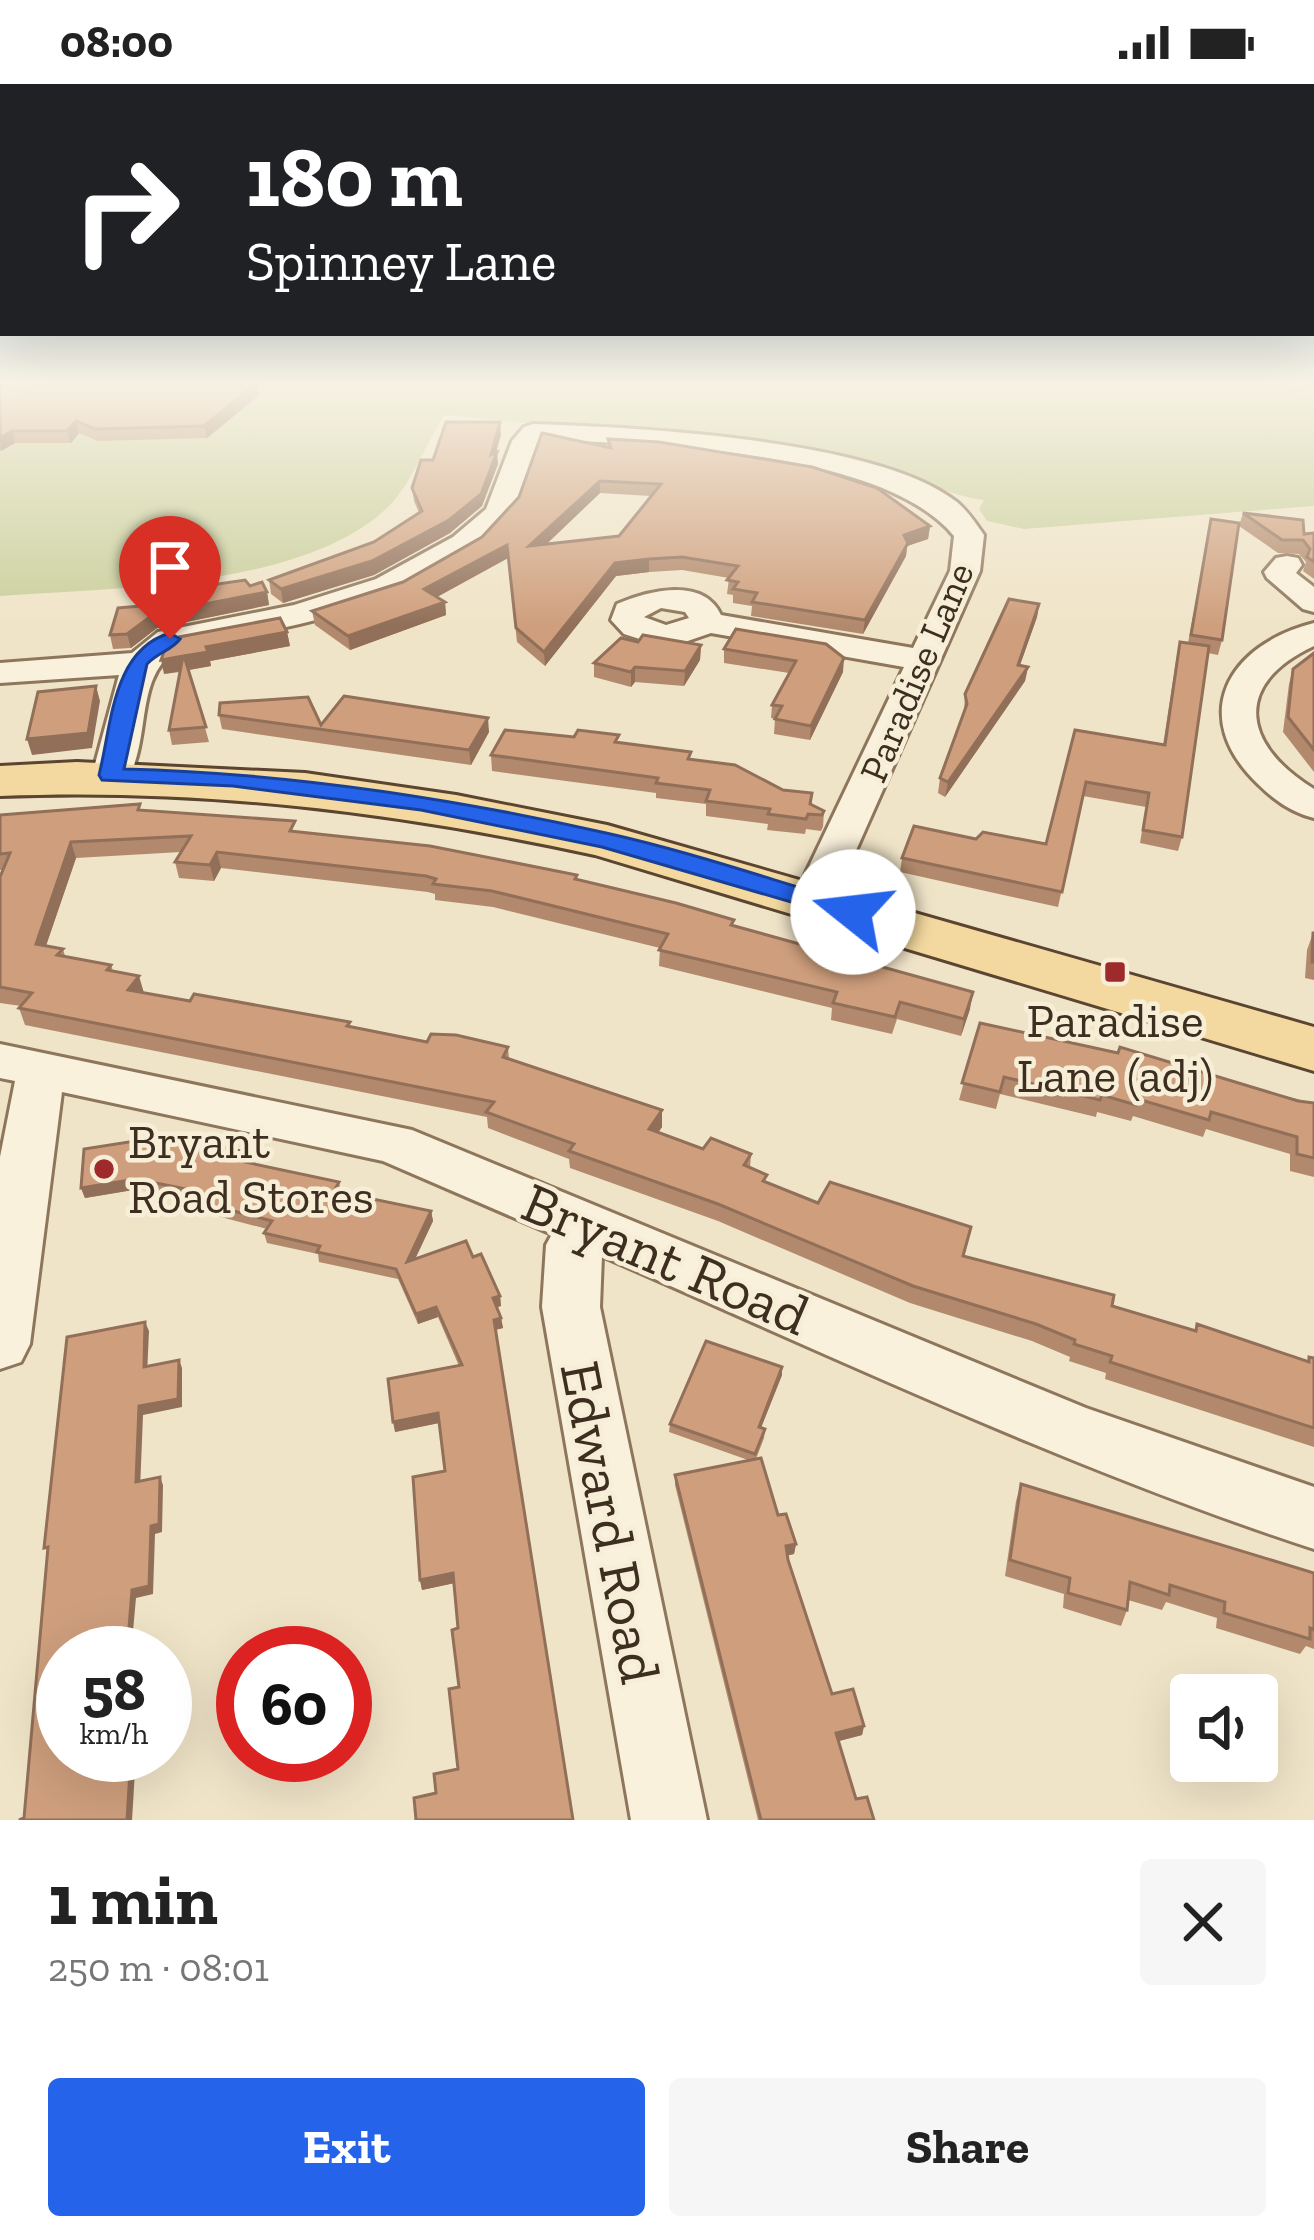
<!DOCTYPE html>
<meta charset="utf-8">
<style>
:root{--surface:#fff;--page:#f6f6f6;--text:#222;--muted:#767676;--accent:#2563eb}
body{margin:0;font-family:"Zilla Slab",serif;background:var(--page);color:var(--text);height:100vh;display:flex;flex-direction:column;font-size:45px;white-space:nowrap}
*{box-sizing:border-box;margin:0}
p{font-size:39px;color:var(--muted)}
.icon{flex:none;width:66px;height:66px;fill:none;stroke:currentColor;stroke-width:2;stroke-linecap:round;stroke-linejoin:round}
.map{position:relative;height:1736px;overflow:hidden}
.sheet{display:flex;flex-direction:column;background:var(--surface);flex:1}
.sheet>*{flex:none}
.guide{position:absolute;left:0px;top:0px;width:1314px;height:252px;box-shadow:0 12px 48px #0002;background:#202124;color:#fff;overflow:hidden}
.controls{position:absolute;left:1170px;top:1590px;display:grid;gap:24px}
.controls a{display:grid;place-items:center;width:108px;height:108px;border-radius:12px;background:var(--surface);box-shadow:0 12px 48px #0002;font-size:60px}
.speed{position:absolute;left:36px;top:1542px;display:flex;gap:24px;font-size:60px;font-weight:700;text-align:center}
.speed>*{display:grid;place-content:center;width:156px;height:156px;border-radius:50%;background:var(--surface);box-shadow:0 12px 48px #0002;line-height:1}
.speed small{font-size:30px;font-weight:400}
.speed .limit{border:18px solid #d22;background:#fff;color:#111}
.pin{position:absolute;display:grid;place-items:center;width:102px;height:102px;color:#fff;margin:-123px -51px;border-radius:50% 50% 50% 0;rotate:-45deg;box-shadow:0 0 12px #0007}
.pin .icon{rotate:45deg}
.me{position:absolute;width:132px;margin:-66px;rotate:286deg;stroke-linejoin:round;filter:drop-shadow(0 0 9px #0008)}
.turn{display:flex;align-items:center;gap:42px;height:252px;padding:0 48px;font-size:54px}
.turn .icon{width:156px;height:156px;stroke-width:2.5}
.turn b{display:block;font-size:84px;line-height:102px}
.round{display:grid;place-items:center;flex:none;width:126px;height:126px;border-radius:12px;background:var(--page)}
.head{display:flex;align-items:center;justify-content:space-between;height:204px;padding:0 48px}
h1{font-size:72px;font-weight:700;line-height:90px}
.cta{display:flex;gap:24px;margin-top:auto;padding:24px 48px}
.cta a{flex:1;height:138px;border-radius:12px;background:var(--accent);color:#fff;font-size:48px;font-weight:700;line-height:138px;text-align:center}
.cta a+a{background:var(--page);color:var(--text)}
.status{display:flex;justify-content:space-between;align-items:center;height:84px;padding:0 60px;background:var(--surface);direction:ltr}
.status svg{height:33px;fill:currentColor}
.map>svg:first-child{display:block}
.green{fill:#c9cf9b}
.lines{fill:none;stroke-linecap:round;stroke-linejoin:round}
.minor-casing{stroke:#8d765c;stroke-width:6}
.major-casing{stroke:#5b4430;stroke-width:6}
.minor{fill:#faf1dc;fill-rule:evenodd}
.major{fill:#f3d9a0;fill-rule:evenodd}
.wall{fill:#b2896c;fill-rule:evenodd}
.shaded-wall{fill:#916f58}
.building{fill:#cf9f7d;stroke:#916f58;stroke-width:3;fill-rule:evenodd}
.route{fill:#2563eb;stroke:#184099;stroke-width:3}
.poi-dot{fill:#9e2a2b;stroke:#f7eed8;stroke-width:4.5}
.labels{text-anchor:middle;stroke-width:9;stroke-linejoin:round;paint-order:stroke}
.far-street-label{font-size:39px;fill:#3d2e20;stroke:#f7eed8}
.poi-label{font-size:48px;fill:#3d2e20;stroke:#f7eed8}
.near-street-label{font-size:57px;fill:#3d2e20;stroke:#f7eed8}
</style>
<div class="status"><b>08:00</b><svg viewBox="0 0 49 12"><path d="M0 12V9h3v3zM5 12V6h3v6zM10 12V3h3v9zM15 12V0h3v12zM26 1h20v11H26zM47 4h2v5h-2z"/></svg></div>
<div class="map">
<svg width="1314" height="1736" viewBox="0 0 1314 1736">
<rect width="100%" height="100%" fill="#f0e4c8"/>
<path class="green" d="M0 299H1314V422L1024 445 987 437 979 425 984 416C937 410 898 383 851 376 717 352 581 345 445 331 424 361 413 399 387 424 303 504 110 504 0 512Z"/>
<g class="lines">
<defs>
<g id="minor">
<path d="M533 340C635 343 874 355 954 416 966 424 976 440 984 451L980 487 830 825 815 829 800 825 793 816 904 583 711 549 676 561 655 560 624 550 611 536 617 520C647 507 703 492 721 531L913 564 950 487 954 452C884 366 648 359 540 356 525 380 527 409 510 432 441 521 283 545 180 563 131 594 154 656 125 699H97L92 691 119 591 0 599V579L132 569 158 548 294 521 376 495 453 453 486 425 512 357 524 343ZM661 524 685 528 689 534 666 541 644 533Z"/>
<path d="M1287 472 1298 474 1302 481 1296 489 1314 503V528L1303 525 1267 494 1264 488 1276 474Z"/>
<path d="M1314 539V562C1232 600 1242 661 1314 705V734C1293 729 1274 716 1259 701 1187 633 1227 561 1314 539Z"/>
<path d="M0 960 412 1046 1086 1324 1314 1403V1465C1070 1385 837 1274 602 1172L600 1223 707 1736H631L542 1223 546 1161 552 1150 383 1077 62 1008 30 1260 21 1278 0 1285V1073L15 997 0 994Z"/>
</g>
<path id="major" d="M77 678 305 689 456 711 607 741 1314 943V987L595 771C397 728 202 704 0 712V682Z"/>
</defs>
<use href="#minor" class="minor-casing"/>
<use href="#major" class="major-casing"/>
<use href="#minor" class="minor"/>
<use href="#major" class="major"/>
</g>
<g class="wall">
<path d="M0 299H257L259 311 207 354 98 357 79 349 71 359H15L0 367Z"/>
<path d="M501 350 496 369 498 380 482 422 450 449 374 491 283 519 271 510 269 496 374 458 419 429 414 417 412 404 433 376Z"/>
<path d="M608 355 930 442 928 455 907 462 906 472 863 550 751 532 752 522 733 519V511L727 510 729 494 682 486 649 488 616 492 545 582 517 558 508 474 437 513 445 518 446 531 350 566 315 541 312 527 403 498 482 453 608 363ZM600 409 651 412 619 452 546 460Z"/>
<path d="M1243 429 1304 450 1314 449V495L1303 487 1306 478 1299 470 1278 469 1239 442Z"/>
<path d="M1211 435 1222 556 1218 571 1208 569 1182 753 1178 767 1140 759 1146 723 1083 712 1058 823 900 788 902 774 976 755 1046 760 1075 646 1163 661 1177 571 1180 558 1188 559Z"/>
<path d="M250 502 267 508 269 521 157 544 131 564 113 565 110 551 153 521Z"/>
<path d="M1039 520 1037 533 1020 581 1028 583 1025 597 945 713 938 709 940 694 964 628 965 610Z"/>
<path d="M736 545 843 588 810 656 774 650 775 635 771 634 772 621 789 589 724 579V565Z"/>
<path d="M287 548 290 562 210 577 211 582 189 586 209 658 172 661 169 646 180 588 164 590Z"/>
<path d="M638 558 701 561 700 576 684 602 635 598 631 603 594 593V579Z"/>
<path d="M1293 585 1314 654V688L1283 648 1289 600Z"/>
<path d="M219 631 321 641 489 648 471 681 222 645Z"/>
<path d="M574 653 619 659 691 676 783 706 812 709V721L824 727 823 743 821 747 806 745 805 750 767 746 768 740 706 732V720L656 714V709L492 687 491 671Z"/>
<path d="M142 727 298 748 577 791V796L733 841 970 925 961 952 897 935 892 950 831 936 832 924 659 882 660 864 493 823 435 816V810L428 808 221 784 214 797 179 794 175 778 181 768 76 774 46 862 63 865 65 872 111 881 113 887 144 909 350 942 427 958 508 963 509 975 662 1026V1043L658 1048 703 1065 751 1070 750 1084 767 1099 818 1119 964 1173 1112 1222 1194 1247 1197 1240 1307 1277 1309 1273 1314 1274V1363L1105 1295 1106 1289 1069 1277 1070 1273 1032 1257 910 1219 718 1137 570 1084 569 1075 488 1044 487 1033 25 941 19 924 21 922 0 919V793L3 786H0V731Z"/>
<path d="M1313 849H1314V896L1305 894 1307 866Z"/>
<path d="M980 939 1314 1019V1093L1290 1087V1070L1206 1045 1203 1053 1133 1032 1131 1037 1097 1028 1096 1033 1000 1010 996 1025 959 1016Z"/>
<path d="M167 1052 253 1080 339 1098 341 1108 431 1127 433 1137 415 1175 473 1173 500 1212 501 1222 497 1223 501 1234 503 1244 495 1246 573 1736 436 1709 458 1685V1544L454 1499 422 1506 420 1496 445 1387 439 1339 395 1348 459 1282 438 1233 418 1240 398 1195 319 1178 318 1170 267 1159 264 1149 267 1145 198 1127 195 1116 139 1105 85 1114 81 1104Z"/>
<path d="M782 1283V1291L761 1344 765 1345 764 1354 756 1375 778 1431 796 1460 794 1470 787 1471 832 1610 864 1642 862 1651 839 1657 856 1715 874 1736H758L675 1401V1391L748 1376 669 1348 670 1340Z"/>
<path d="M1021 1400 1314 1489V1565L1306 1562 1300 1570 1216 1544 1217 1534 1166 1518 1162 1526 1128 1516 1127 1526 1121 1542 1063 1524 1064 1510 1005 1492 1016 1417Z"/>
</g>
<g class="shaded-wall">
<path d="M257 299 259 311 207 354 204 342Z"/>
<path d="M76 337 79 349 71 359 67 347Z"/>
<path d="M500 338 501 350 493 379 497 368 498 380 482 422 450 449 374 491 283 519 281 505 372 477 491 371Z"/>
<path d="M12 347 15 359 1 367 0 354Z"/>
<path d="M600 397V409L530 476 529 462Z"/>
<path d="M930 442 928 455 907 462 906 472 863 550 865 536 904 451Z"/>
<path d="M507 461 508 474 426 519 424 505Z"/>
<path d="M649 475V488L616 492 545 582 544 568 615 479Z"/>
<path d="M267 508 269 521 157 544 131 564 127 550 154 530Z"/>
<path d="M445 518 446 531 350 566 348 552Z"/>
<path d="M1039 520 1037 533 1015 595 1018 581Z"/>
<path d="M287 548 290 562 210 577 211 582 188 586 184 572 206 563Z"/>
<path d="M701 561 700 576 684 602 685 587Z"/>
<path d="M183 572 187 586 164 590 161 576Z"/>
<path d="M844 574 843 588 810 656 811 642Z"/>
<path d="M635 583V598L631 603V588Z"/>
<path d="M1028 583 1025 597 945 713 948 698Z"/>
<path d="M96 602 100 617 92 664 32 671 27 655Z"/>
<path d="M488 634 489 648 471 681 469 666Z"/>
<path d="M71 758 76 774 41 876 36 860Z"/>
<path d="M217 768 221 784 214 797 210 781Z"/>
<path d="M139 892 144 909 128 906Z"/>
<path d="M973 908 970 925 961 952 964 935Z"/>
<path d="M662 1026V1043L649 1062V1045Z"/>
<path d="M136 1095 139 1105 85 1114 81 1104Z"/>
<path d="M431 1127 433 1137 409 1188 407 1178Z"/>
<path d="M500 1212 501 1222 494 1224 493 1214Z"/>
<path d="M436 1223 438 1233 418 1240 416 1230Z"/>
<path d="M501 1234 503 1244 495 1246 494 1236Z"/>
<path d="M145 1238 149 1247 147 1291 144 1283Z"/>
<path d="M179 1276 182 1284V1323L143 1331 140 1406 136 1398 139 1322Z"/>
<path d="M782 1283V1291L758 1351 759 1343Z"/>
<path d="M438 1329 439 1339 395 1348 393 1338Z"/>
<path d="M160 1393 163 1401 162 1448 155 1450 153 1510 136 1514 131 1569H127L132 1506Z"/>
<path d="M796 1460 794 1470 785 1472 786 1462Z"/>
<path d="M453 1489 455 1499 422 1506 420 1496Z"/>
<path d="M864 1642 862 1651 835 1658 836 1649Z"/>
<path d="M131 1671H136L132 1736H127Z"/>
</g>
<g class="building">
<path d="M0 299H257L204 342 95 345 76 337 67 347H12L0 354Z"/>
<path d="M446 338H500L491 371 497 368 481 410 449 436 372 477 281 505 269 496 374 458 422 427 412 404 421 376H433Z"/>
<path d="M542 349 611 364 608 355 659 358 812 383 877 404 930 442 904 451 908 459 865 536 752 518 757 509 733 505 738 498 727 496 738 482 682 473 649 475 615 479 544 568 516 544 507 461 424 505 445 518 348 552 312 527 403 498 482 453 519 413ZM600 397 661 400 619 452 529 462Z"/>
<path d="M1243 429 1303 436 1304 450 1314 449V478L1307 473 1310 465 1303 456H1282Z"/>
<path d="M1211 435 1239 439 1222 556 1191 551Z"/>
<path d="M245 496 250 502 262 498 267 508 154 530 127 550 110 551 118 524 153 521 152 517 178 513 177 506Z"/>
<path d="M1009 515 1039 520 1018 581 1028 583 948 698 940 694 967 620 965 610Z"/>
<path d="M280 534 287 548 206 563 208 568 184 572 206 643 169 646 183 572 161 576 165 565 179 553Z"/>
<path d="M736 545 826 560 844 574 811 642 775 635 782 622 772 621 796 577 724 565Z"/>
<path d="M643 551 701 561 685 587 635 583 631 588 594 579 621 554 638 558Z"/>
<path d="M1180 558 1209 562 1182 753 1143 746 1149 709 1086 698 1062 808 902 774 914 742 976 755 983 748 1046 760 1075 646 1165 661Z"/>
<path d="M1314 569V666L1288 633 1293 585Z"/>
<path d="M96 602 88 649 27 655 38 608Z"/>
<path d="M344 612 488 634 469 666 219 631 220 619 308 613 321 641Z"/>
<path d="M505 646 574 653 578 646 619 651 615 658 691 668 688 675 735 681 783 706 812 709 810 720 824 727 822 731 808 730 806 735 768 730 770 725 706 717 710 706 656 699 658 694 491 671Z"/>
<path d="M140 720 138 726 295 737 290 747 430 762 577 791 575 795 676 819 734 836 731 841 973 908 964 935 900 918 895 933 833 919 837 908 659 866 668 850 492 807 433 800 436 795 426 792 217 768 210 781 175 778 191 752 71 758 36 860 63 865 57 871 111 881 107 886 139 892 128 906 190 917 194 910 350 938 347 942 427 958 431 950 456 951 508 963 503 973 662 1026 649 1045 703 1065 711 1054 751 1070 744 1081 767 1091 763 1097 818 1119 830 1098 971 1143 963 1172 1114 1211 1112 1222 1196 1247 1197 1240 1309 1278V1273L1314 1274V1344L1110 1278 1112 1272 1074 1260 1075 1256 1036 1240 913 1202 718 1120 569 1067 574 1060 486 1028 494 1018 19 924 32 909 0 903V793L10 769 0 770V731Z"/>
<path d="M1313 849H1314V878H1312Z"/>
<path d="M980 939 1118 969 1120 963 1298 1017 1314 1019V1074L1297 1070V1053L1211 1028 1209 1036 1138 1015 1136 1021 1102 1011 1100 1016 1004 993 1000 1008 962 999Z"/>
<path d="M167 1052 251 1069 245 1078 339 1098 334 1107 431 1127 407 1178 466 1157 473 1173 481 1170 500 1212 493 1214 501 1234 494 1236 573 1736H416L414 1714 436 1709 434 1690 458 1685 449 1605 459 1603 452 1546 458 1544 453 1489 420 1496 413 1393 445 1387 438 1329 393 1338 388 1295 462 1281 436 1223 416 1230 396 1185 317 1168 320 1162 264 1149 272 1137 195 1117 201 1108 136 1095 81 1104 84 1065Z"/>
<path d="M145 1238 144 1283 179 1276 178 1315 139 1322 136 1398 160 1393 159 1440 151 1442 149 1502 132 1506 127 1569H63V1671H131L127 1736H19L24 1734 48 1463 44 1464 67 1253Z"/>
<path d="M706 1257 782 1283 759 1343 765 1345 755 1370 670 1340Z"/>
<path d="M761 1374 778 1431 786 1430 796 1460 786 1462 788 1476 832 1610 853 1605 864 1642 836 1649 856 1715 867 1713 874 1736H761L675 1391Z"/>
<path d="M1021 1400 1314 1489V1546L1310 1544V1555L1224 1529 1225 1518 1170 1501 1169 1511 1130 1498 1127 1526 1068 1509 1070 1494 1010 1476Z"/>
</g>
<linearGradient id="sky" x2="0" y2="1"><stop stop-color="#8fbad6"/><stop offset="0.55" stop-color="#f8f3e6"/><stop offset="1" stop-color="#f8f3e6" stop-opacity="0"/></linearGradient>
<rect width="1314" height="542" fill="url(#sky)"/>
<path class="route" d="M170 549 180 555C172 566 157 569 147 580L124 685C287 689 447 713 606 749 692 768 777 798 862 822L866 828 853 836 602 763 421 726 233 702 102 696 99 691C112 640 112 566 170 549Z"/>
<g class="poi-dot">
<rect x="1103" y="876" width="24" height="24" rx="6"/>
<circle cx="104" cy="1085" r="12"/>
</g>
<g class="labels">
<g class="far-street-label">
<text transform="translate(916 588) rotate(-67)" y="14">Paradise Lane</text>
</g>
<g class="poi-label">
<text x="1115" y="953">Paradise<tspan x="1115" dy="55">Lane (adj)</tspan></text>
<text x="128" y="1074" text-anchor="start">Bryant<tspan x="128" dy="55">Road Stores</tspan></text>
</g>
<g class="near-street-label">
<text transform="translate(666 1174) rotate(23)" y="20">Bryant Road</text>
<text transform="translate(611 1438) rotate(79)" y="20">Edward Road</text>
</g>
</g>
</svg>
<div class="controls">
<a><svg class="icon" aria-label="sound" viewBox="0 0 24 24"><path d="M4 9h4l5-4v14l-5-4H4zM17 9q2 3 0 6"/></svg></a>
</div>
<div class="speed"><div>58<small>km/h</small></div><div class="limit">60</div></div>
<div class="pin" style="left:170px;top:555px;background:#d93025"><svg class="icon" aria-label="arrive" viewBox="0 0 24 24"><path d="M6 21V4h12l-3 4 3 4H6"/></svg></div>
<svg class="me" style="left:853px;top:828px" viewBox="-20 -20 40 40"><circle r="19" fill="#fff"/><path d="M0-13L10 11 0 6-10 11z" fill="#2563eb"/></svg>
<div class="guide">
<div class="turn"><svg class="icon" aria-label="right" viewBox="0 0 24 24"><path d="M7 20v-9h11M14 6l5 5-5 5"/></svg><div><b>180 m</b>Spinney Lane</div></div>
</div>
</div>
<section class="sheet">
<div class="head"><div><h1>1 min</h1><p>250 m · 08:01</p></div><a class="round"><svg class="icon" aria-label="close" viewBox="0 0 24 24"><path d="M6 6l12 12M18 6L6 18"/></svg></a></div>
<div class="cta"><a>Exit</a><a>Share</a></div>
</section>
